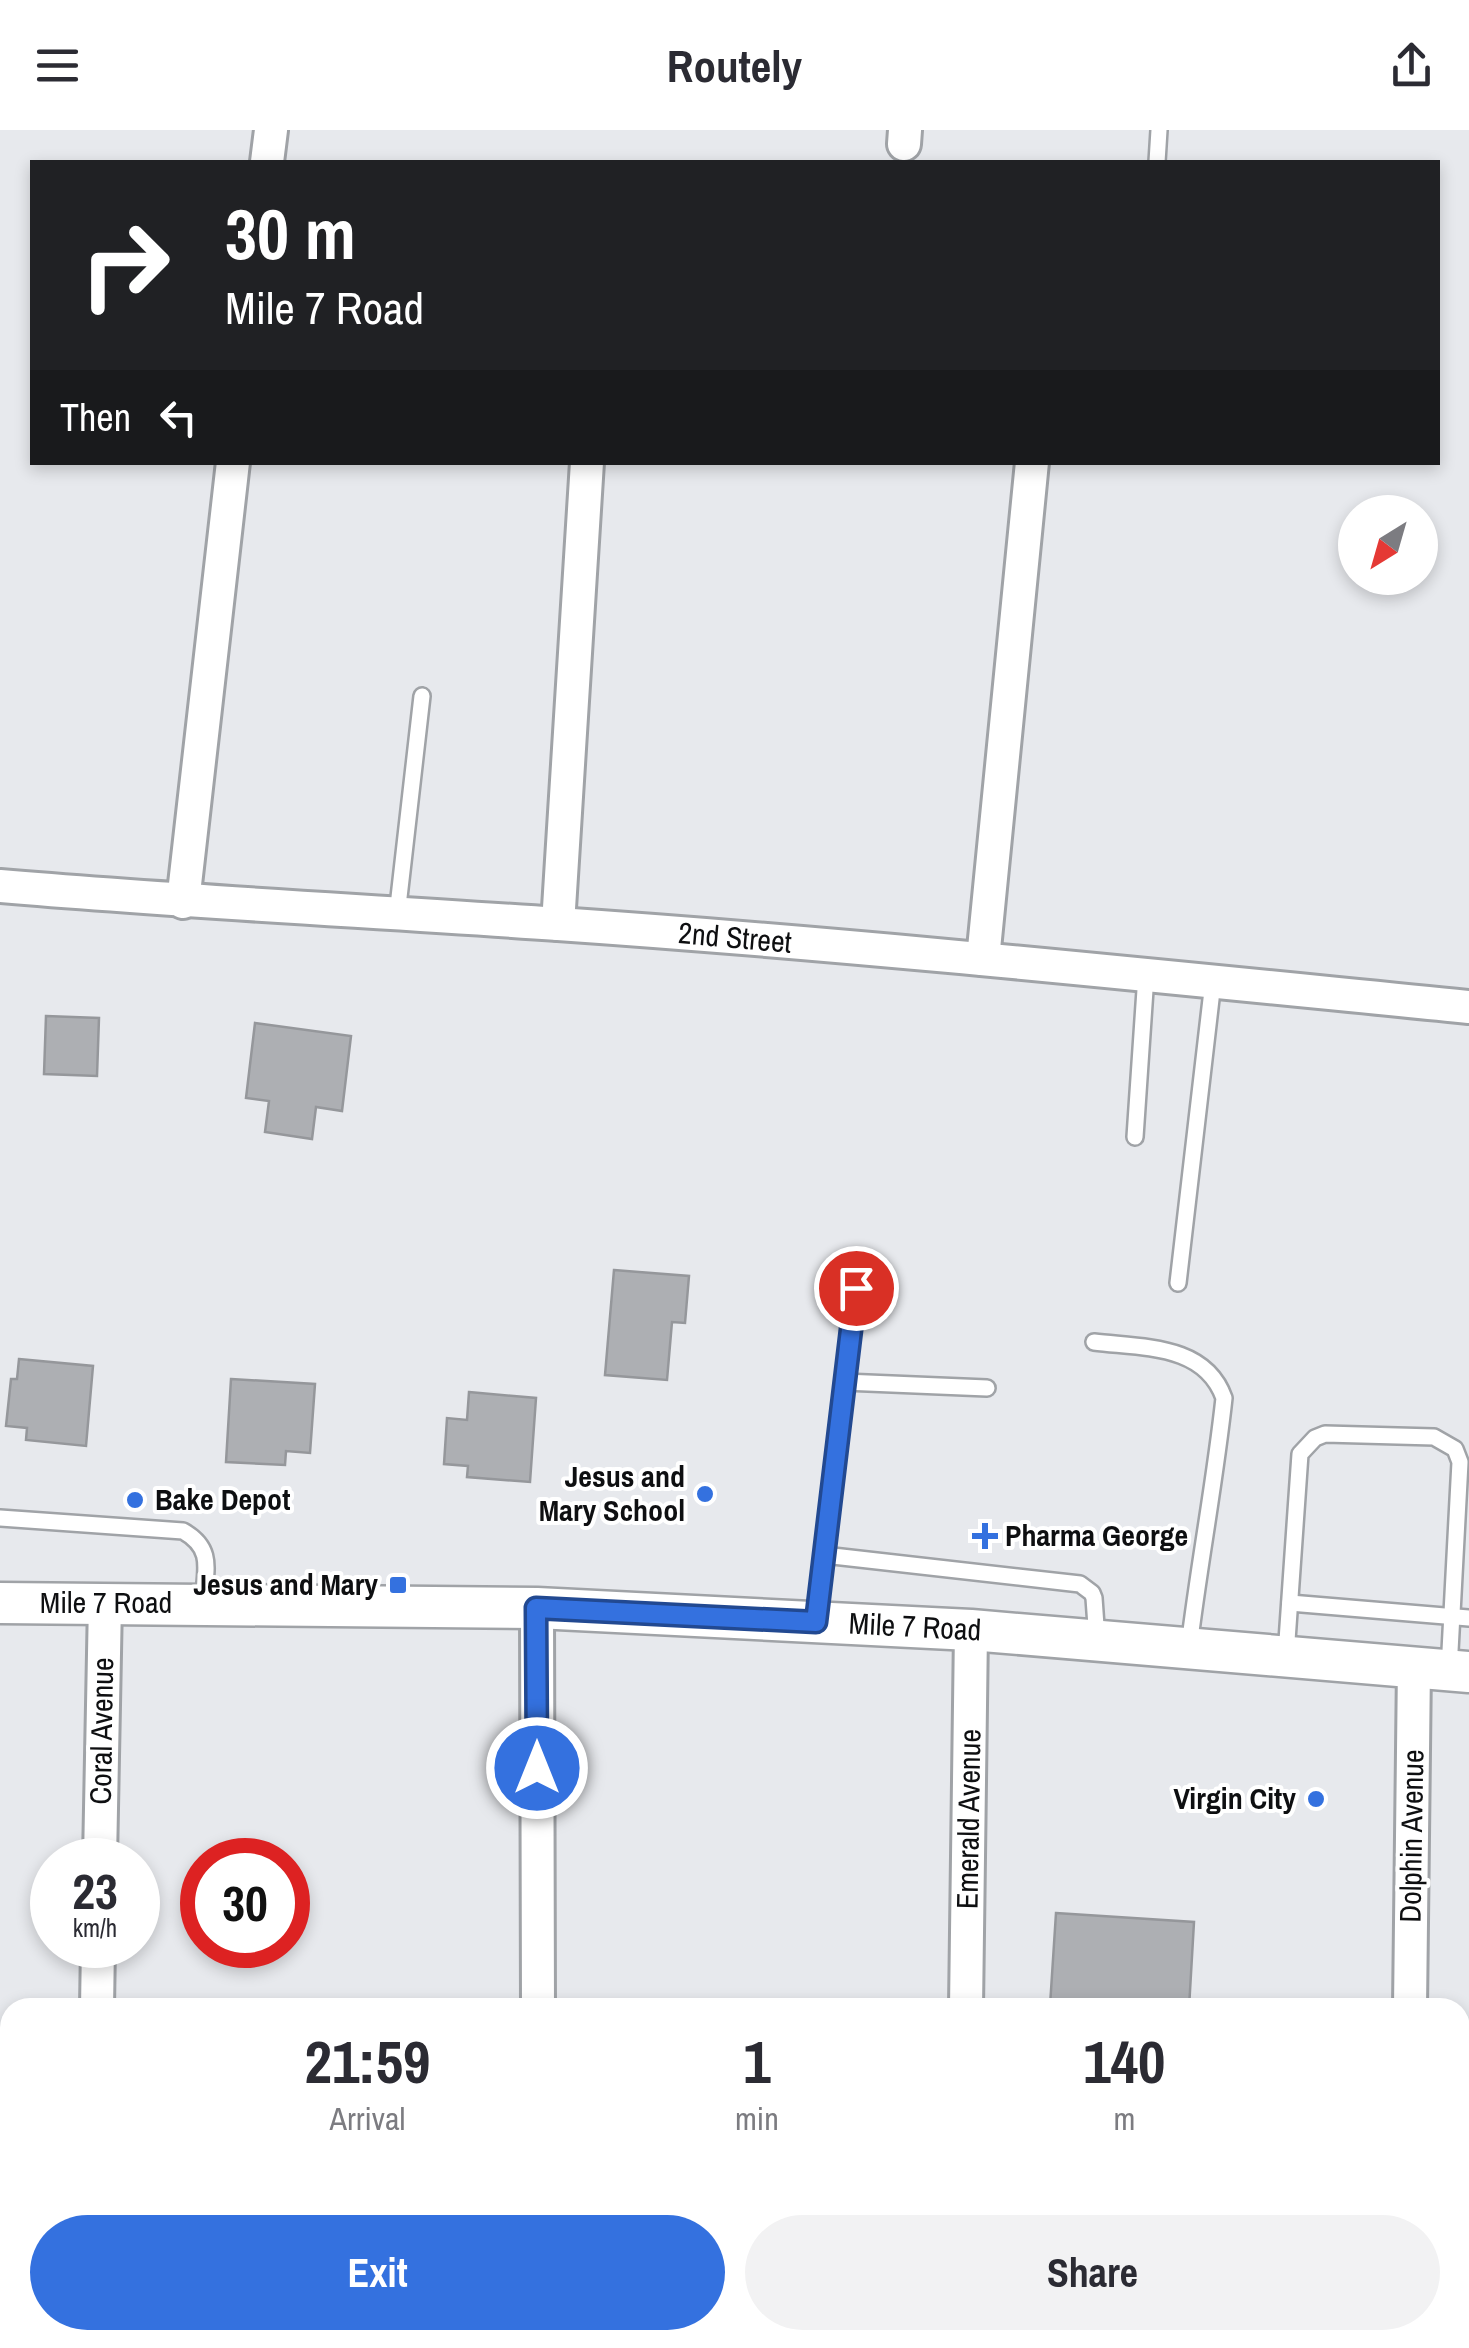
<!DOCTYPE html>
<style>
:root{--surface:#fff;--page:#f2f2f3;--text:#2b2b33;--muted:#7c7c81;--accent:#3471df}
body{margin:0;font-family:"Archivo Narrow",sans-serif;background:var(--page);color:var(--text);height:100vh;display:flex;flex-direction:column;font-size:38px;white-space:nowrap}
*{box-sizing:border-box;margin:0}
p{font-size:32px;color:var(--muted)}
.icon{flex:none;width:55px;height:55px;fill:none;stroke:currentColor;stroke-width:2;stroke-linecap:round;stroke-linejoin:round}
.map{position:relative;flex:1;overflow:hidden}
.details{position:absolute;left:0px;top:1868px;width:1470px;height:352px;display:flex;flex-direction:column;background:var(--surface);border-radius:30px 30px 0 0;box-shadow:0 5px 15px #0003}
.details>*{flex:none}
.hud{position:absolute;left:30px;top:30px;width:1410px;height:305px;border-radius:0px;box-shadow:0 5px 15px #0003;background:#202124;color:#fff;overflow:hidden}
.needle{width:65px;rotate:217deg}
.tools{position:absolute;left:1338px;top:365px;display:grid;gap:20px}
.tools a{display:grid;place-items:center;width:100px;height:100px;border-radius:50%;background:var(--surface);box-shadow:0 5px 15px #0003;font-size:50px}
.speed{position:absolute;left:30px;top:1708px;display:flex;gap:20px;font-size:50px;font-weight:700;text-align:center}
.speed>*{display:grid;place-content:center;width:130px;height:130px;border-radius:50%;background:var(--surface);box-shadow:0 5px 15px #0003;line-height:1}
.speed small{font-size:25px;font-weight:400}
.speed .limit{border:15px solid #d22;background:#fff;color:#111}
.pin{position:absolute;display:grid;place-items:center;width:85px;height:85px;color:#fff;margin:-42px;border:5px solid #fff;border-radius:50%;box-shadow:0 2px 10px #0007}
.me{position:absolute;width:110px;margin:-55px;rotate:0deg;stroke-linejoin:round;filter:drop-shadow(0 0 8px #0008)}
.turn{display:flex;align-items:center;gap:35px;height:210px;padding:0 30px;font-size:45px}
.turn .icon{width:130px;height:130px;stroke-width:2.5}
.turn b{display:block;font-size:70px;line-height:85px}
.then{display:flex;align-items:center;height:95px;padding:0 30px;background:#0003;gap:20px;font-size:38px}
.eta{display:flex;justify-content:space-evenly;align-items:center;height:170px;text-align:center}
.eta b{font-size:60px;font-weight:800;line-height:70px}
.button{display:flex;gap:20px;margin-top:auto;padding:20px 30px}
.button a{flex:1;height:115px;border-radius:60px;background:var(--accent);color:#fff;font-size:40px;font-weight:800;line-height:115px;text-align:center}
.button a+a{background:var(--page);color:var(--text)}
header{display:flex;justify-content:space-between;align-items:center;height:130px;padding:0 30px;background:var(--surface);font-size:45px;font-weight:800}
.map>svg:first-child{display:block}
.building{fill:#adafb3;stroke:#95979b;stroke-width:2.5}
.lines{fill:none;stroke-linecap:round;stroke-linejoin:round}
.service-casing{stroke:#a0a3a7;stroke-width:20}
.minor-casing{stroke:#a0a3a7;stroke-width:38}
.tertiary-casing{stroke:#a0a3a7;stroke-width:45}
.service{stroke:#fff;stroke-width:15}
.minor{stroke:#fff;stroke-width:32}
.tertiary{stroke:#fff;stroke-width:40}
.route-casing{stroke:#224991;stroke-width:25}
.route{stroke:#3471df;stroke-width:18}
.poi-dot{fill:#3471df;stroke:#fff;stroke-width:4}
.labels{text-anchor:middle;stroke-width:8;stroke-linejoin:round;paint-order:stroke}
.street-label{font-size:30px;fill:#0e0f11;stroke:#fff}
.poi-label{font-size:30px;font-weight:bold;fill:#0e0f11;stroke:#fff;text-anchor:end}
</style>
<header><svg class="icon" aria-label="menu" viewBox="0 0 24 24"><path d="M4 6h16M4 12h16M4 18h16"/></svg>Routely<svg class="icon" aria-label="share" viewBox="0 0 24 24"><path d="M12 15V3M7 8l5-5 5 5M5 13v7h14v-7"/></svg></header>
<div class="map">
<svg width="1469" height="2218" viewBox="0 0 1469 2218">
<rect width="100%" height="100%" fill="#e7e9ed"/>
<g class="building">
<path d="M46 886 99 888 97 946 44 944Z"/>
<path d="M255 893 351 906 342 981 316 977 312 1009 265 1002 269 971 246 968Z"/>
<path d="M614 1140 689 1146 685 1193 672 1192 667 1250 605 1245Z"/>
<path d="M19 1229 93 1236 86 1316 26 1310 27 1298 6 1296 11 1249H17Z"/>
<path d="M231 1249 315 1254 310 1323 286 1321 285 1335 226 1332Z"/>
<path d="M469 1262 536 1268 530 1352 467 1347 468 1336 444 1334 447 1288 467 1290Z"/>
<path d="M1056 1783 1194 1792 1189 1878 1050 1876Z"/>
</g>
<g class="lines">
<defs>
<g id="service">
<path d="M1157 32 1159 0"/>
<path d="M397 785 422 566"/>
<path d="M1135 1007 1146 845"/>
<path d="M1178 1153 1213 852"/>
<path d="M1094 1212C1143 1218 1205 1214 1224 1268 1215 1352 1199 1434 1189 1517"/>
<path d="M844 1252 987 1258"/>
<path d="M0 1388 183 1401C215 1419 205 1441 203 1473"/>
<path d="M824 1425 1080 1454 1092 1463 1094 1468 1097 1510"/>
<path d="M1290 1473 1469 1488"/>
<path d="M816 1492 855 1157"/>
<path d="M1286 1525 1300 1324 1315 1308 1325 1304 1434 1307 1455 1319 1460 1332 1449 1540"/>
</g>
<g id="minor">
<path d="M904 14 905 0"/>
<path d="M267 32 271 0"/>
<path d="M0 756C186 772 372 781 558 794 862 815 1166 847 1469 877"/>
<path d="M183 772 233 332"/>
<path d="M558 794 587 332"/>
<path d="M983 829 1032 332"/>
<path d="M537 1478 538 1878"/>
<path d="M100 1730 105 1472"/>
<path d="M97 1878 98 1815"/>
<path d="M966 1878 971 1500"/>
<path d="M1410 1878 1414 1535"/>
<path d="M92 2218V2210"/>
<path d="M534 2218V2210"/>
<path d="M962 2218V2210"/>
<path d="M1406 2218V2210"/>
</g>
<path id="tertiary" d="M0 1473 537 1478 971 1500 1469 1542"/>
</defs>
<use href="#service" class="service-casing"/>
<use href="#minor" class="minor-casing"/>
<use href="#tertiary" class="tertiary-casing"/>
<use href="#service" class="service"/>
<use href="#minor" class="minor"/>
<use href="#tertiary" class="tertiary"/>
</g>
<g class="lines">
<defs>
<path id="route" d="M537 1638 536 1478 816 1492 856 1158"/>
</defs>
<use href="#route" class="route-casing"/>
<use href="#route" class="route"/>
</g>
<g class="poi-dot">
<circle cx="705" cy="1364" r="10"/>
<circle cx="135" cy="1370" r="10"/>
<path d="M980 1391h10v10h10v10h-10v10h-10v-10h-10v-10h10z"/>
<rect x="388" y="1445" width="20" height="20" rx="5"/>
<circle cx="1316" cy="1669" r="10"/>
</g>
<g class="labels">
<g class="street-label">
<text transform="translate(735 808) rotate(5)" y="10">2nd Street</text>
<text x="106" y="1483">Mile 7 Road</text>
<text transform="translate(915 1497) rotate(3)" y="10">Mile 7 Road</text>
<text transform="translate(102 1601) rotate(-89)" y="10">Coral Avenue</text>
<text transform="translate(969 1689) rotate(-89)" y="10">Emerald Avenue</text>
<text transform="translate(1412 1706) rotate(-89)" y="10">Dolphin Avenue</text>
</g>
<g class="poi-label">
<text x="685" y="1357">Jesus and<tspan x="685" dy="34">Mary School</tspan></text>
<text x="155" y="1380" text-anchor="start">Bake Depot</text>
<text x="1005" y="1416" text-anchor="start">Pharma George</text>
<text x="378" y="1465">Jesus and Mary</text>
<text x="1296" y="1679">Virgin City</text>
</g>
</g>
</svg>
<div class="tools">
<a><svg class="needle" viewBox="-14 -14 28 28"><path d="M0-13l5 13h-10z" fill="#e53935"/><path d="M0 13l5-13h-10z" fill="#7c7c81"/></svg></a>
</div>
<div class="speed"><div>23<small>km/h</small></div><div class="limit">30</div></div>
<div class="pin" style="left:856px;top:1158px;background:#d93025"><svg class="icon" aria-label="arrive" viewBox="0 0 24 24"><path d="M6 21V4h12l-3 4 3 4H6"/></svg></div>
<svg class="me" style="left:537px;top:1638px" viewBox="-20 -20 40 40"><circle r="17" fill="#3471df" stroke="#fff" stroke-width="3"/><path d="M0-11L8 9 0 5-8 9z" fill="#fff"/></svg>
<div class="hud">
<div class="turn"><svg class="icon" aria-label="right" viewBox="0 0 24 24"><path d="M7 20v-9h11M14 6l5 5-5 5"/></svg><div><b>30 m</b>Mile 7 Road</div></div>
<div class="then">Then<svg class="icon" aria-label="left" viewBox="0 0 24 24"><path d="M17 20v-9H6M10 6l-5 5 5 5"/></svg></div>
</div>
<section class="details">
<div class="eta">
<div><b>21:59</b><p>Arrival</p></div>
<div><b>1</b><p>min</p></div>
<div><b>140</b><p>m</p></div>
</div>
<div class="button"><a>Exit</a><a>Share</a></div>
</section>
</div>
